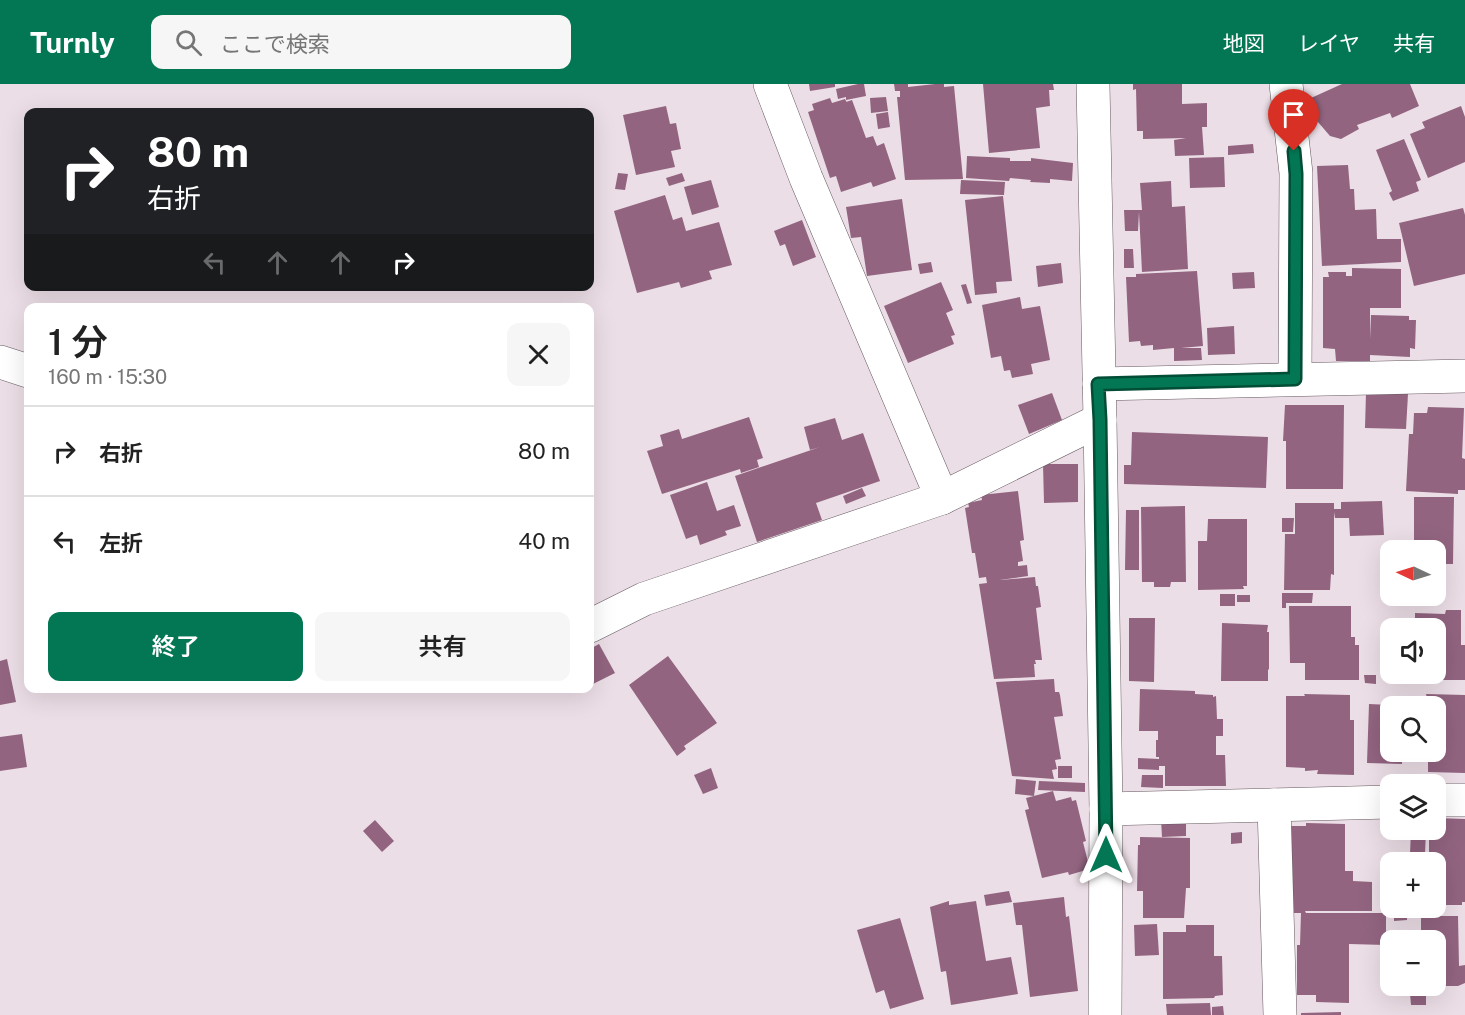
<!DOCTYPE html>
<html lang="ja">
<meta charset="utf-8">
<style>
:root{--surface:#fff;--page:#f6f6f6;--text:#222;--muted:#767676;--line:#e0e0e0;--accent:#037753}
body{margin:0;font-family:"Public Sans","Noto Sans JP",sans-serif;background:var(--page);color:var(--text);height:100vh;display:flex;flex-direction:column;font-size:22px;white-space:nowrap}
*{box-sizing:border-box;margin:0}
p{font-size:20px;color:var(--muted)}
.icon{flex:none;width:33px;height:33px;fill:none;stroke:currentColor;stroke-width:2;stroke-linecap:round;stroke-linejoin:round}
.map{position:relative;flex:1;overflow:hidden}
.details{position:absolute;left:24px;top:219px;width:570px;height:390px;display:flex;flex-direction:column;background:var(--surface);border-radius:12px;box-shadow:0 6px 24px #0002}
.details>*{flex:none}
.top-card{position:absolute;left:24px;top:24px;width:570px;height:183px;border-radius:12px;box-shadow:0 6px 24px #0002;background:#202124;color:#fff;overflow:hidden}
.needle{width:39px;rotate:274deg}
.tools{position:absolute;left:1380px;top:456px;display:grid;gap:12px}
.tools a{display:grid;place-items:center;width:66px;height:66px;border-radius:12px;background:var(--surface);box-shadow:0 6px 24px #0002;font-size:30px}
.pin{position:absolute;display:grid;place-items:center;width:51px;height:51px;color:#fff;margin:-62px -26px;border-radius:50% 50% 50% 0;rotate:-45deg;box-shadow:0 0 6px #0007}
.pin .icon{rotate:45deg}
.me{position:absolute;width:66px;margin:-33px;rotate:0deg;stroke-linejoin:round;filter:drop-shadow(0 0 4px #0008)}
.turn{display:flex;align-items:center;gap:21px;height:126px;padding:0 24px;font-size:27px}
.turn .icon{width:78px;height:78px;stroke-width:2.5}
.turn b{display:block;font-size:42px;line-height:51px}
.lanes{display:flex;align-items:center;height:57px;padding:0 24px;background:#0003;justify-content:center;gap:30px;direction:ltr}
.lanes .off{opacity:.35}
.round{display:grid;place-items:center;flex:none;width:63px;height:63px;border-radius:12px;background:var(--page)}
.head{display:flex;align-items:center;justify-content:space-between;height:102px;padding:0 24px}
h1{font-size:36px;font-weight:600;line-height:45px}
.primary-button{display:flex;gap:12px;margin-top:auto;padding:12px 24px}
.primary-button a{flex:1;height:69px;border-radius:12px;background:var(--accent);color:#fff;font-size:24px;font-weight:600;line-height:69px;text-align:center}
.primary-button a+a{background:var(--page);color:var(--text)}
ul{padding:0;list-style:none}
li{display:flex;align-items:center;gap:18px;height:90px;padding:0 24px;border-top:2px solid var(--line)}
li div{flex:1}
li b{display:block;font-size:22px}
li em{font-style:normal}
header{display:flex;align-items:center;gap:36px;box-sizing:border-box;height:84px;padding:0 30px;background:var(--accent);color:#fff}
header strong{font-size:28px}
nav{display:flex;gap:33px;margin-inline-start:auto;font-size:21px}
.search{width:420px;height:54px;background:var(--page);display:flex;align-items:center;gap:15px;box-sizing:border-box;padding:0 21px;border-radius:12px;color:var(--muted);font-size:22px}
.map>svg:first-child{display:block}
.building{fill:#926480}
.lines{fill:none;stroke-linecap:round;stroke-linejoin:round}
.minor-casing{stroke:#655960;stroke-width:34}
.minor{stroke:#fff;stroke-width:33}
.route-casing{stroke:#024d36;stroke-width:15}
.route{stroke:#037753;stroke-width:10}
</style>
<header>
<strong>Turnly</strong>
<div class="search"><svg class="icon" aria-label="search" viewBox="0 0 24 24"><circle cx="10" cy="10" r="6"/><path d="M15 15l6 6"/></svg>ここで検索</div>
<nav><a>地図</a><a>レイヤ</a><a>共有</a></nav>
</header>
<div class="map">
<svg width="1465" height="931" viewBox="0 0 1465 931">
<rect width="100%" height="100%" fill="#ecdee6"/>
<g class="building">
<path d="M809 0H835V3L810 7Z"/>
<path d="M858 0H864L866 12 846 16V13L838 15 836 5Z"/>
<path d="M894 0H908V3L935 0H944V3L954 2 963 95 905 96 897 13H900V7H895Z"/>
<path d="M983 0H1053L1054 6H1049L1050 22 1036 24 1040 64 989 69Z"/>
<path d="M1133 0H1182V20L1207 19V43H1202L1204 71 1175 72 1174 56 1186 54 1143 55V47H1137L1136 5 1133 6Z"/>
<path d="M1342 0H1410L1419 22 1392 34 1390 29 1357 41 1359 45 1341 55 1330 52 1312 31 1311 14Z"/>
<path d="M886 13 888 27 871 29 870 14Z"/>
<path d="M830 14 832 19 845 15 847 19 846 18 852 16 866 54 873 52 877 62 884 59 896 95 873 103 871 98 841 108 836 92 830 94 808 28 814 26 812 20Z"/>
<path d="M666 22 670 40 676 39 681 65 671 67 675 83 636 91 623 31Z"/>
<path d="M1461 22 1465 33V78L1428 94 1410 50 1425 44 1422 38Z"/>
<path d="M888 28 890 43 878 45 876 30Z"/>
<path d="M1404 55 1421 96 1416 98 1419 107 1393 117 1389 109 1392 107 1376 66Z"/>
<path d="M1253 60 1254 69 1228 71V62Z"/>
<path d="M967 72 1010 74V77H1031V74L1073 79 1072 97 1050 95V99L1030 98 1031 96 1010 94 1009 97 966 94Z"/>
<path d="M1224 73 1225 103 1190 104 1189 74Z"/>
<path d="M1348 81 1350 105H1354L1355 126 1376 125 1377 155H1401V178L1322 182 1317 82Z"/>
<path d="M618 89 628 90 625 106 615 105Z"/>
<path d="M682 89 685 97 669 102 666 94Z"/>
<path d="M711 96 719 123 692 131 684 103Z"/>
<path d="M961 96 1005 98 1004 111 960 110Z"/>
<path d="M1171 97 1172 123 1185 122 1188 185 1142 188 1139 128 1138 147H1125L1124 126H1142L1140 99Z"/>
<path d="M665 111 673 136 682 133 686 147 719 138 732 181 709 187 712 195 681 204 679 198 637 209 614 127Z"/>
<path d="M1003 112 1012 197 996 198 997 209 975 211 965 116Z"/>
<path d="M902 115 912 186 867 192 861 153 851 154 846 123Z"/>
<path d="M1463 124 1465 131V190L1414 202 1399 139Z"/>
<path d="M802 136 816 173 793 182 785 160 780 162 774 147Z"/>
<path d="M1124 165H1133L1134 184H1124Z"/>
<path d="M931 178 933 188 920 190 918 180Z"/>
<path d="M1061 179 1063 199 1038 203 1036 182Z"/>
<path d="M1352 184 1401 185V224H1370V255L1371 231 1409 232V236H1416L1415 265 1410 264V273L1370 271V277H1336L1335 265 1323 264V193H1329L1328 188H1346V192H1352Z"/>
<path d="M1197 187 1203 262 1181 264H1201L1202 276 1174 277V264L1153 266V261L1141 262 1140 257 1129 258 1126 193H1136V190Z"/>
<path d="M1254 188 1255 204 1233 205 1232 189Z"/>
<path d="M941 198 953 226 946 229 955 251 951 252 954 260 908 279 884 222Z"/>
<path d="M966 200 972 219 967 220 961 201Z"/>
<path d="M1020 213 1022 225 1040 222 1050 276 1031 280 1033 290 1012 294 1010 286 1004 287 1001 272 991 274 982 221Z"/>
<path d="M1234 242 1235 270 1208 271 1207 244Z"/>
<path d="M1052 309 1062 336 1029 350 1018 321Z"/>
<path d="M1366 309 1408 310 1406 345 1365 344Z"/>
<path d="M1285 321H1344L1343 405H1286V357H1283Z"/>
<path d="M1428 323 1464 324 1462 374 1465 375V406H1458V410L1406 407 1409 350H1413L1414 329H1427Z"/>
<path d="M749 333 763 374 757 376 759 383 741 389 740 385 662 410 647 367 663 362 660 351 679 345 682 355Z"/>
<path d="M835 334 842 356 863 349 880 397 816 419 822 436 757 458 735 392 820 363 810 366 804 343Z"/>
<path d="M1132 348 1268 353 1266 404 1124 400V381H1131Z"/>
<path d="M1043 380H1078V418L1044 419Z"/>
<path d="M707 398 717 427 734 421 741 442 725 447 727 451 700 461 697 451 686 455 670 411Z"/>
<path d="M862 404 866 412 846 420 843 412Z"/>
<path d="M1018 407 1024 456 1020 457 1023 477 1018 478V482L1027 481 1028 492 1000 496 1035 493 1036 502H1038L1041 523 1036 524 1042 576H1035L1036 580H1034L1035 593 994 595 979 500 987 499 986 493 979 494 975 469H972L965 424 969 423 968 419 982 416 981 411Z"/>
<path d="M1414 413H1454L1453 480H1436V466H1414Z"/>
<path d="M1382 417 1384 451 1350 452 1349 434H1335L1334 428V491L1331 490 1330 506H1284L1285 450H1295V419H1334V425H1341V418Z"/>
<path d="M1185 422 1186 498H1171L1170 503H1154V498H1142L1141 423Z"/>
<path d="M1126 426H1139V486H1125Z"/>
<path d="M1282 434H1294L1293 448H1282Z"/>
<path d="M1208 435H1247V502H1243L1244 505 1198 506V457H1207Z"/>
<path d="M1282 509H1313L1312 519H1286V524H1282Z"/>
<rect x="1220" y="510" width="15" height="12"/>
<rect x="1237" y="511" width="13" height="7"/>
<path d="M1289 522H1351V553H1355V561H1359V596H1305V579H1290Z"/>
<path d="M1446 526H1461V561H1465V596H1415V590H1436V544H1415V529L1445 530Z"/>
<path d="M1129 534H1155L1154 598 1129 597Z"/>
<path d="M1222 539 1268 541 1267 548H1269V586L1268 585V597H1221Z"/>
<path d="M599 560 615 589 593 600 590 593V565Z"/>
<path d="M668 572 717 639 684 662 686 665 677 672 629 601Z"/>
<path d="M7 575 16 618 0 621V577Z"/>
<path d="M1364 591H1376V600L1365 599Z"/>
<path d="M1054 595 1055 608H1059L1060 611 1063 632 1054 633 1061 675 1055 676 1057 685 1052 686 1054 695 1012 692 996 598Z"/>
<path d="M1140 605 1195 607V610L1213 611V613L1216 612 1217 635H1223V652H1216V671H1225L1226 702H1165V682H1159V686L1138 685V674L1159 675V673H1156V656H1158V647H1139Z"/>
<path d="M1304 610 1350 611V636H1354V691L1317 690 1318 686 1305 687V684L1286 683V612H1305Z"/>
<path d="M1426 610 1465 611V689L1428 688V671H1423V668H1436V622H1412V614H1427Z"/>
<path d="M1369 620 1390 621V668H1402V680L1367 679Z"/>
<path d="M22 650 27 683 0 687V653Z"/>
<rect x="1058" y="682" width="14" height="12"/>
<path d="M711 684 718 704 703 710 694 691Z"/>
<path d="M1142 691H1163V704L1141 703Z"/>
<path d="M1016 695 1036 697 1034 712 1015 710Z"/>
<path d="M1039 697 1085 699V708L1038 706Z"/>
<path d="M1053 707 1056 717 1071 713 1072 717 1076 716 1086 757 1083 758 1089 782 1085 783 1086 786 1069 791 1068 788 1042 794 1025 726 1029 725 1026 714Z"/>
<path d="M1186 734V752L1162 753 1161 735Z"/>
<path d="M1436 734 1465 735V818H1462V821H1436V778H1429V746H1436Z"/>
<path d="M375 736 394 757 382 768 363 747Z"/>
<path d="M1306 739 1345 740V787H1353V797L1372 798V827H1305L1306 829H1386V861L1349 860V919L1316 918V911H1297V861H1300L1301 829H1288V742H1306Z"/>
<path d="M1411 746H1426L1425 770H1410Z"/>
<path d="M1242 748V759L1231 760V749Z"/>
<path d="M1140 753 1190 754V804H1186L1184 834H1143V807H1137L1138 761H1140Z"/>
<path d="M1009 807 1012 818 986 822 984 811Z"/>
<path d="M1064 813 1066 833 1069 832 1078 907 1030 913 1022 841H1016L1013 819Z"/>
<path d="M949 817V821L976 817 986 877 1011 873 1018 910 951 921 946 887 941 888 930 823Z"/>
<path d="M1394 826H1407V836L1394 837Z"/>
<path d="M1421 832H1458L1459 882 1465 881V899L1458 902H1436V856H1421Z"/>
<path d="M900 834 924 915 890 925 884 906 876 909 857 846Z"/>
<path d="M1157 840 1159 871 1135 872 1134 841Z"/>
<path d="M1186 841H1214V872H1222L1223 911 1215 912 1214 914 1163 915V848H1186Z"/>
<path d="M1410 909H1426V921H1411Z"/>
<path d="M1210 919 1211 931H1167L1166 920Z"/>
<path d="M1223 922 1224 931H1212V923Z"/>
<path d="M1341 928V931H1301V929Z"/>
</g>
<g class="lines">
<defs>
<g id="minor">
<path d="M770 0 806 94 942 414"/>
<path d="M1093 0 1100 336 1106 725 1105 931"/>
<path d="M1286 0 1296 89 1295 295"/>
<path d="M0 278 28 287"/>
<path d="M1099 300 1465 292"/>
<path d="M590 542 644 515 942 414 1100 336"/>
<path d="M1436 716H1465"/>
<path d="M1274 721 1280 931"/>
<path d="M1106 725 1390 718"/>
</g>
</defs>
<use href="#minor" class="minor-casing"/>
<use href="#minor" class="minor"/>
</g>
<g class="lines">
<defs>
<path id="route" d="M1106 771 1100 336 1098 300 1295 295 1296 90 1294 67"/>
</defs>
<use href="#route" class="route-casing"/>
<use href="#route" class="route"/>
</g>
</svg>
<div class="tools">
<a><svg class="needle" viewBox="-14 -14 28 28"><path d="M0-13l5 13h-10z" fill="#e53935"/><path d="M0 13l5-13h-10z" fill="#767676"/></svg></a>
<a><svg class="icon" aria-label="sound" viewBox="0 0 24 24"><path d="M4 9h4l5-4v14l-5-4H4zM17 9q2 3 0 6"/></svg></a>
<a><svg class="icon" aria-label="search" viewBox="0 0 24 24"><circle cx="10" cy="10" r="6"/><path d="M15 15l6 6"/></svg></a>
<a><svg class="icon" aria-label="layers" viewBox="0 0 24 24"><path d="M12 4l9 5-9 5-9-5zM3 14l9 5 9-5"/></svg></a>
<a>+</a>
<a>−</a>
</div>
<div class="pin" style="left:1294px;top:67px;background:#d93025"><svg class="icon" aria-label="arrive" viewBox="0 0 24 24"><path d="M6 21V4h12l-3 4 3 4H6"/></svg></div>
<svg class="me" style="left:1106px;top:771px" viewBox="-20 -20 40 40"><path d="M0-17L14 15 0 8-14 15z" fill="#037753" stroke="#fff" stroke-width="4"/></svg>
<div class="top-card">
<div class="turn"><svg class="icon" aria-label="right" viewBox="0 0 24 24"><path d="M7 20v-9h11M14 6l5 5-5 5"/></svg><div><b>80 m</b>右折</div></div>
<div class="lanes"><svg class="icon off" aria-label="left" viewBox="0 0 24 24"><path d="M17 20v-9H6M10 6l-5 5 5 5"/></svg><svg class="icon off" aria-label="ahead" viewBox="0 0 24 24"><path d="M12 20V5M6 11l6-6 6 6"/></svg><svg class="icon off" aria-label="ahead" viewBox="0 0 24 24"><path d="M12 20V5M6 11l6-6 6 6"/></svg><svg class="icon" aria-label="right" viewBox="0 0 24 24"><path d="M7 20v-9h11M14 6l5 5-5 5"/></svg></div>
</div>
<section class="details">
<div class="head"><div><h1>1 分</h1><p>160 m · 15:30</p></div><a class="round"><svg class="icon" aria-label="close" viewBox="0 0 24 24"><path d="M6 6l12 12M18 6L6 18"/></svg></a></div>
<ul>
<li><svg class="icon" aria-label="right" viewBox="0 0 24 24"><path d="M7 20v-9h11M14 6l5 5-5 5"/></svg><div><b>右折</b></div><em>80 m</em></li>
<li><svg class="icon" aria-label="left" viewBox="0 0 24 24"><path d="M17 20v-9H6M10 6l-5 5 5 5"/></svg><div><b>左折</b></div><em>40 m</em></li>
</ul>
<div class="primary-button"><a>終了</a><a>共有</a></div>
</section>
</div>
